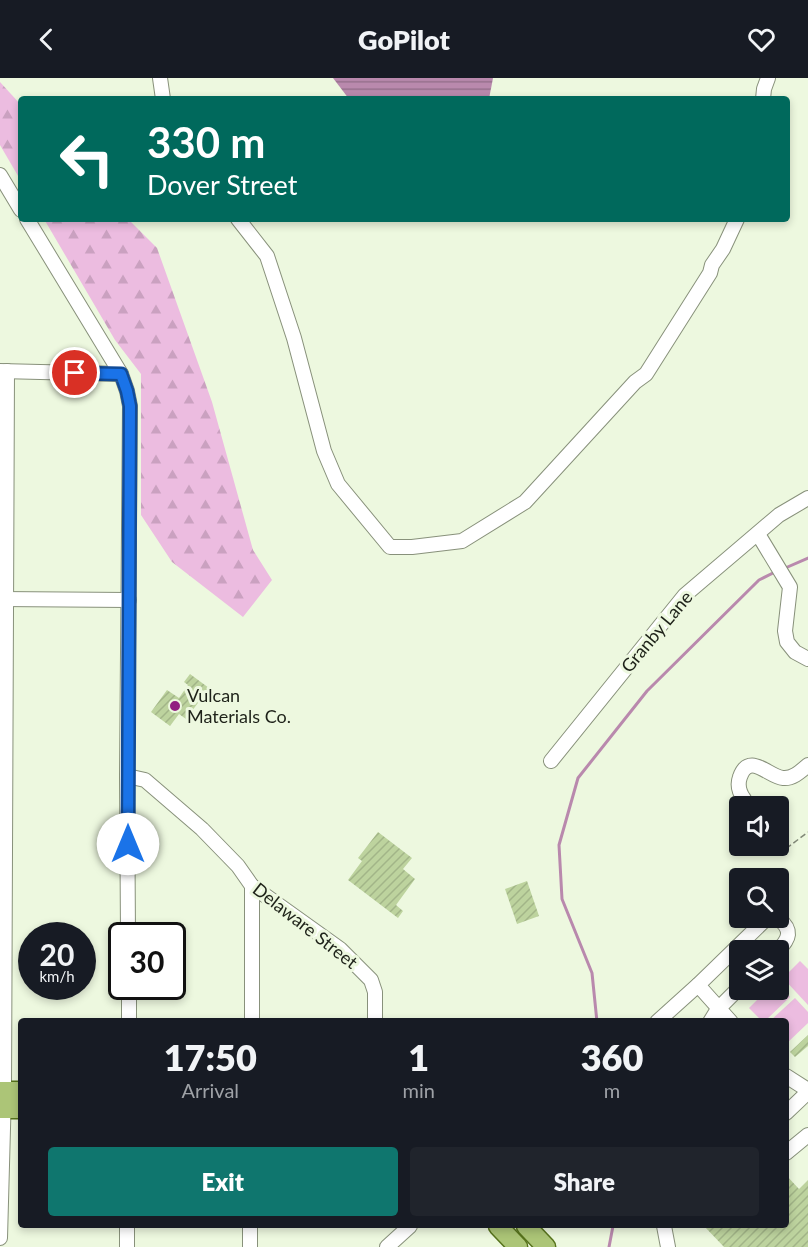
<!DOCTYPE html>
<style>
:root{--surface:#171b24;--page:#20242c;--text:#f1f3f6;--muted:#9ea1a6;--accent:#0f766e}
body{margin:0;font-family:Lato,sans-serif;background:var(--page);color:var(--text);height:100vh;display:flex;flex-direction:column;font-size:22px;white-space:nowrap}
*{box-sizing:border-box;margin:0}
p{font-size:20px;color:var(--muted)}
.icon{flex:none;width:33px;height:33px;fill:none;stroke:currentColor;stroke-width:2;stroke-linecap:round;stroke-linejoin:round}
.map{position:relative;flex:1;overflow:hidden}
.details{position:absolute;left:18px;top:940px;width:771px;height:210px;display:flex;flex-direction:column;background:var(--surface);border-radius:6px;box-shadow:0 3px 9px #0003}
.details>*{flex:none}
.banner{position:absolute;left:18px;top:18px;width:772px;height:126px;border-radius:6px;box-shadow:0 3px 9px #0003;background:#00695c;color:#fff;overflow:hidden}
.fabs{position:absolute;left:729px;top:718px;display:grid;gap:12px}
.fabs a{display:grid;place-items:center;width:60px;height:60px;border-radius:6px;background:var(--surface);box-shadow:0 3px 9px #0003;font-size:30px}
.speed{position:absolute;left:18px;top:844px;display:flex;gap:12px;font-size:30px;font-weight:700;text-align:center}
.speed>*{display:grid;place-content:center;width:78px;height:78px;border-radius:50%;background:var(--surface);box-shadow:0 3px 9px #0003;line-height:1}
.speed small{font-size:15px;font-weight:400}
.speed .limit{border:3px solid #111;border-radius:9px;background:#fff;color:#111}
.pin{position:absolute;display:grid;place-items:center;width:51px;height:51px;color:#fff;margin:-26px;border:3px solid #fff;border-radius:50%;box-shadow:0 2px 6px #0007}
.me{position:absolute;width:66px;margin:-33px;rotate:0deg;stroke-linejoin:round;filter:drop-shadow(0 0 4px #0008)}
.turn{display:flex;align-items:center;gap:21px;height:126px;padding:0 30px;font-size:27px}
.turn .icon{width:78px;height:78px;stroke-width:2.5}
.turn b{display:block;font-size:42px;line-height:51px}
.eta{display:flex;justify-content:space-evenly;align-items:center;height:102px;text-align:center}
.eta b{font-size:36px;font-weight:800;line-height:42px}
.button{display:flex;gap:12px;margin-top:auto;padding:12px 30px}
.button a{flex:1;height:69px;border-radius:6px;background:var(--accent);color:#fff;font-size:24px;font-weight:800;line-height:69px;text-align:center}
.button a+a{background:var(--page);color:var(--text)}
header{display:flex;justify-content:space-between;align-items:center;height:78px;padding:0 30px;background:var(--surface);font-size:27px;font-weight:800}
.map>svg:first-child{display:block}
.grass{fill:#ecbce0}
.forest{fill:url(#forest-firs)}
.water{fill:url(#water-rules)}
.lines{fill:none;stroke-linecap:round;stroke-linejoin:round}
.stream{stroke:#b989ad;stroke-width:3}
.building{fill:url(#building-hatch)}
.minor-casing{stroke:#88917b;stroke-width:16}
.major-casing{stroke:#57731c;stroke-width:21}
.path{stroke:#818878;stroke-width:1.5;stroke-dasharray:6 3;stroke-linecap:butt}
.minor{stroke:#fff;stroke-width:14}
.major{stroke:#acc577;stroke-width:18}
.route-casing{stroke:#114b97;stroke-width:15}
.route{stroke:#1a73e8;stroke-width:10}
.poi-dot{fill:#911f80;stroke:#edf8df;stroke-width:2}
.labels{text-anchor:middle;stroke-width:6;stroke-linejoin:round;paint-order:stroke}
.street-label{font-size:18px;fill:#1e2219;stroke:#edf8df}
.poi-label{font-size:18px;fill:#1e2219;stroke:#edf8df;text-anchor:start}
</style>
<header><svg class="icon" aria-label="back" viewBox="0 0 24 24"><path d="M15 5l-7 7 7 7"/></svg>GoPilot<svg class="icon" aria-label="heart" viewBox="0 0 24 24"><path d="M12 20l-8-8c-3-5 5-10 8-4 3-6 11-1 8 4z"/></svg></header>
<div class="map">
<svg width="808" height="1169" viewBox="0 0 808 1169">
<defs>
<pattern id="forest-firs" width="22" height="20" patternUnits="userSpaceOnUse" patternTransform="scale(1.5)"><rect width="22" height="20" fill="#ecbce0"/><path d="M5 1l3.5 6h-7zM16 11l3.5 6h-7z" fill="#caa1c0"/></pattern>
<pattern id="water-rules" width="6" height="5" patternUnits="userSpaceOnUse" patternTransform="scale(1.5)"><rect width="6" height="5" fill="#b989ad"/><path d="M0 2.5h6" fill="none" stroke="#96708c"/></pattern>
<pattern id="building-hatch" width="6" height="6" patternUnits="userSpaceOnUse" patternTransform="scale(1.5)"><rect width="6" height="6" fill="#bdd39e"/><path d="M-1 1l2-2M0 6l6-6M5 7l2-2" fill="none" stroke="#a2b588"/></pattern>
</defs>
<rect width="100%" height="100%" fill="#edf8df"/>
<g class="grass">
<path d="M800 883 808 891V927L783 900Z"/>
<path d="M779 908 790 919 765 943H762L749 930 767 912H778Z"/>
<path d="M795 920 808 934V945L786 966V944L770 943Z"/>
</g>
<g class="forest">
<path d="M0 4 21 27V103L0 67Z"/>
<path d="M44 141H128L157 170 212 324 253 472 272 502 243 539 172 484 141 437V296L115 262Z"/>
</g>
<path class="water" d="M333 0H493L489 21H349Z"/>
<g class="lines">
<g class="stream">
<path d="M783 491 808 480"/>
<path d="M597 944 592 895 562 821 559 767 578 700 647 613 759 502 777 493"/>
<path d="M609 1169 613 1148"/>
</g>
</g>
<g class="building">
<path d="M190 596 209 610 186 641 179 636 170 648 151 634 167 612 179 620 188 607 184 604Z"/>
<path d="M378 754 412 780 403 791 415 801 396 827 403 833 398 840 348 802 362 783 358 780Z"/>
<path d="M527 803 539 838 517 846 505 811Z"/>
<path d="M808 957V968L795 979 790 974Z"/>
<path d="M786 1097 799 1111 808 1102V1169H724L704 1148H786Z"/>
</g>
<g class="lines">
<defs>
<g id="minor">
<path d="M160 0 163 21"/>
<path d="M763 21 764 11 768 0"/>
<path d="M0 97 21 132"/>
<path d="M27 141 121 296 127 313 130 328 127 698 128 858"/>
<path d="M238 141 267 178 294 260 324 373 338 406 390 469H412L462 463 525 424 635 304 646 296 710 195 712 187 723 171 737 141"/>
<path d="M0 293 121 296"/>
<path d="M758 456 790 509 785 553 787 564 795 574 808 581"/>
<path d="M0 521 129 522"/>
<path d="M551 683 685 517 779 437 808 420"/>
<path d="M127 698 145 702 202 751 238 788 252 808 340 871 371 902 375 914V944"/>
<path d="M744 721C739 714 737 707 740 699 749 673 769 699 783 700 793 701 801 693 808 687"/>
<path d="M252 808V944"/>
<path d="M777 873C790 861 793 852 778 840"/>
<path d="M698 907 767 840"/>
<path d="M129 909V944"/>
<path d="M657 944 698 907 731 944"/>
<path d="M710 944 718 931 740 909"/>
<path d="M786 998 808 1012"/>
<path d="M786 1035 808 1014"/>
<path d="M786 1075 808 1057"/>
<path d="M664 1148 668 1169"/>
<path d="M0 1160 4 1014 7 293"/>
<path d="M127 1169V1148"/>
<path d="M250 1169V1148"/>
<path d="M387 1169 410 1148"/>
</g>
<g id="major">
<path d="M0 1013H21"/>
<path d="M0 1031H21"/>
<path d="M498 1148 518 1169"/>
<path d="M526 1148 546 1169"/>
</g>
</defs>
<use href="#minor" class="minor-casing"/>
<use href="#major" class="major-casing"/>
<path class="path" d="M779 776 808 754"/>
<use href="#minor" class="minor"/>
<use href="#major" class="major"/>
</g>
<g class="lines">
<defs>
<path id="route" d="M75 295 121 296 127 313 130 328 128 766"/>
</defs>
<use href="#route" class="route-casing"/>
<use href="#route" class="route"/>
</g>
<circle class="poi-dot" cx="175" cy="628" r="6"/>
<g class="labels">
<g class="street-label">
<text transform="translate(657 554) rotate(-50)" y="6">Granby Lane</text>
<text transform="translate(305 848) rotate(38)" y="6">Delaware Street</text>
</g>
<g class="poi-label">
<text x="187" y="624">Vulcan<tspan x="187" dy="21">Materials Co.</tspan></text>
</g>
</g>
</svg>
<div class="fabs">
<a><svg class="icon" aria-label="sound" viewBox="0 0 24 24"><path d="M4 9h4l5-4v14l-5-4H4zM17 9q2 3 0 6"/></svg></a>
<a><svg class="icon" aria-label="search" viewBox="0 0 24 24"><circle cx="10" cy="10" r="6"/><path d="M15 15l6 6"/></svg></a>
<a><svg class="icon" aria-label="layers" viewBox="0 0 24 24"><path d="M12 4l9 5-9 5-9-5zM3 14l9 5 9-5"/></svg></a>
</div>
<div class="speed"><div>20<small>km/h</small></div><div class="limit">30</div></div>
<div class="pin" style="left:75px;top:295px;background:#d93025"><svg class="icon" aria-label="arrive" viewBox="0 0 24 24"><path d="M6 21V4h12l-3 4 3 4H6"/></svg></div>
<svg class="me" style="left:128px;top:766px" viewBox="-20 -20 40 40"><circle r="19" fill="#fff"/><path d="M0-13L10 11 0 6-10 11z" fill="#1a73e8"/></svg>
<div class="banner">
<div class="turn"><svg class="icon" aria-label="left" viewBox="0 0 24 24"><path d="M17 20v-9H6M10 6l-5 5 5 5"/></svg><div><b>330 m</b>Dover Street</div></div>
</div>
<section class="details">
<div class="eta">
<div><b>17:50</b><p>Arrival</p></div>
<div><b>1</b><p>min</p></div>
<div><b>360</b><p>m</p></div>
</div>
<div class="button"><a>Exit</a><a>Share</a></div>
</section>
</div>
